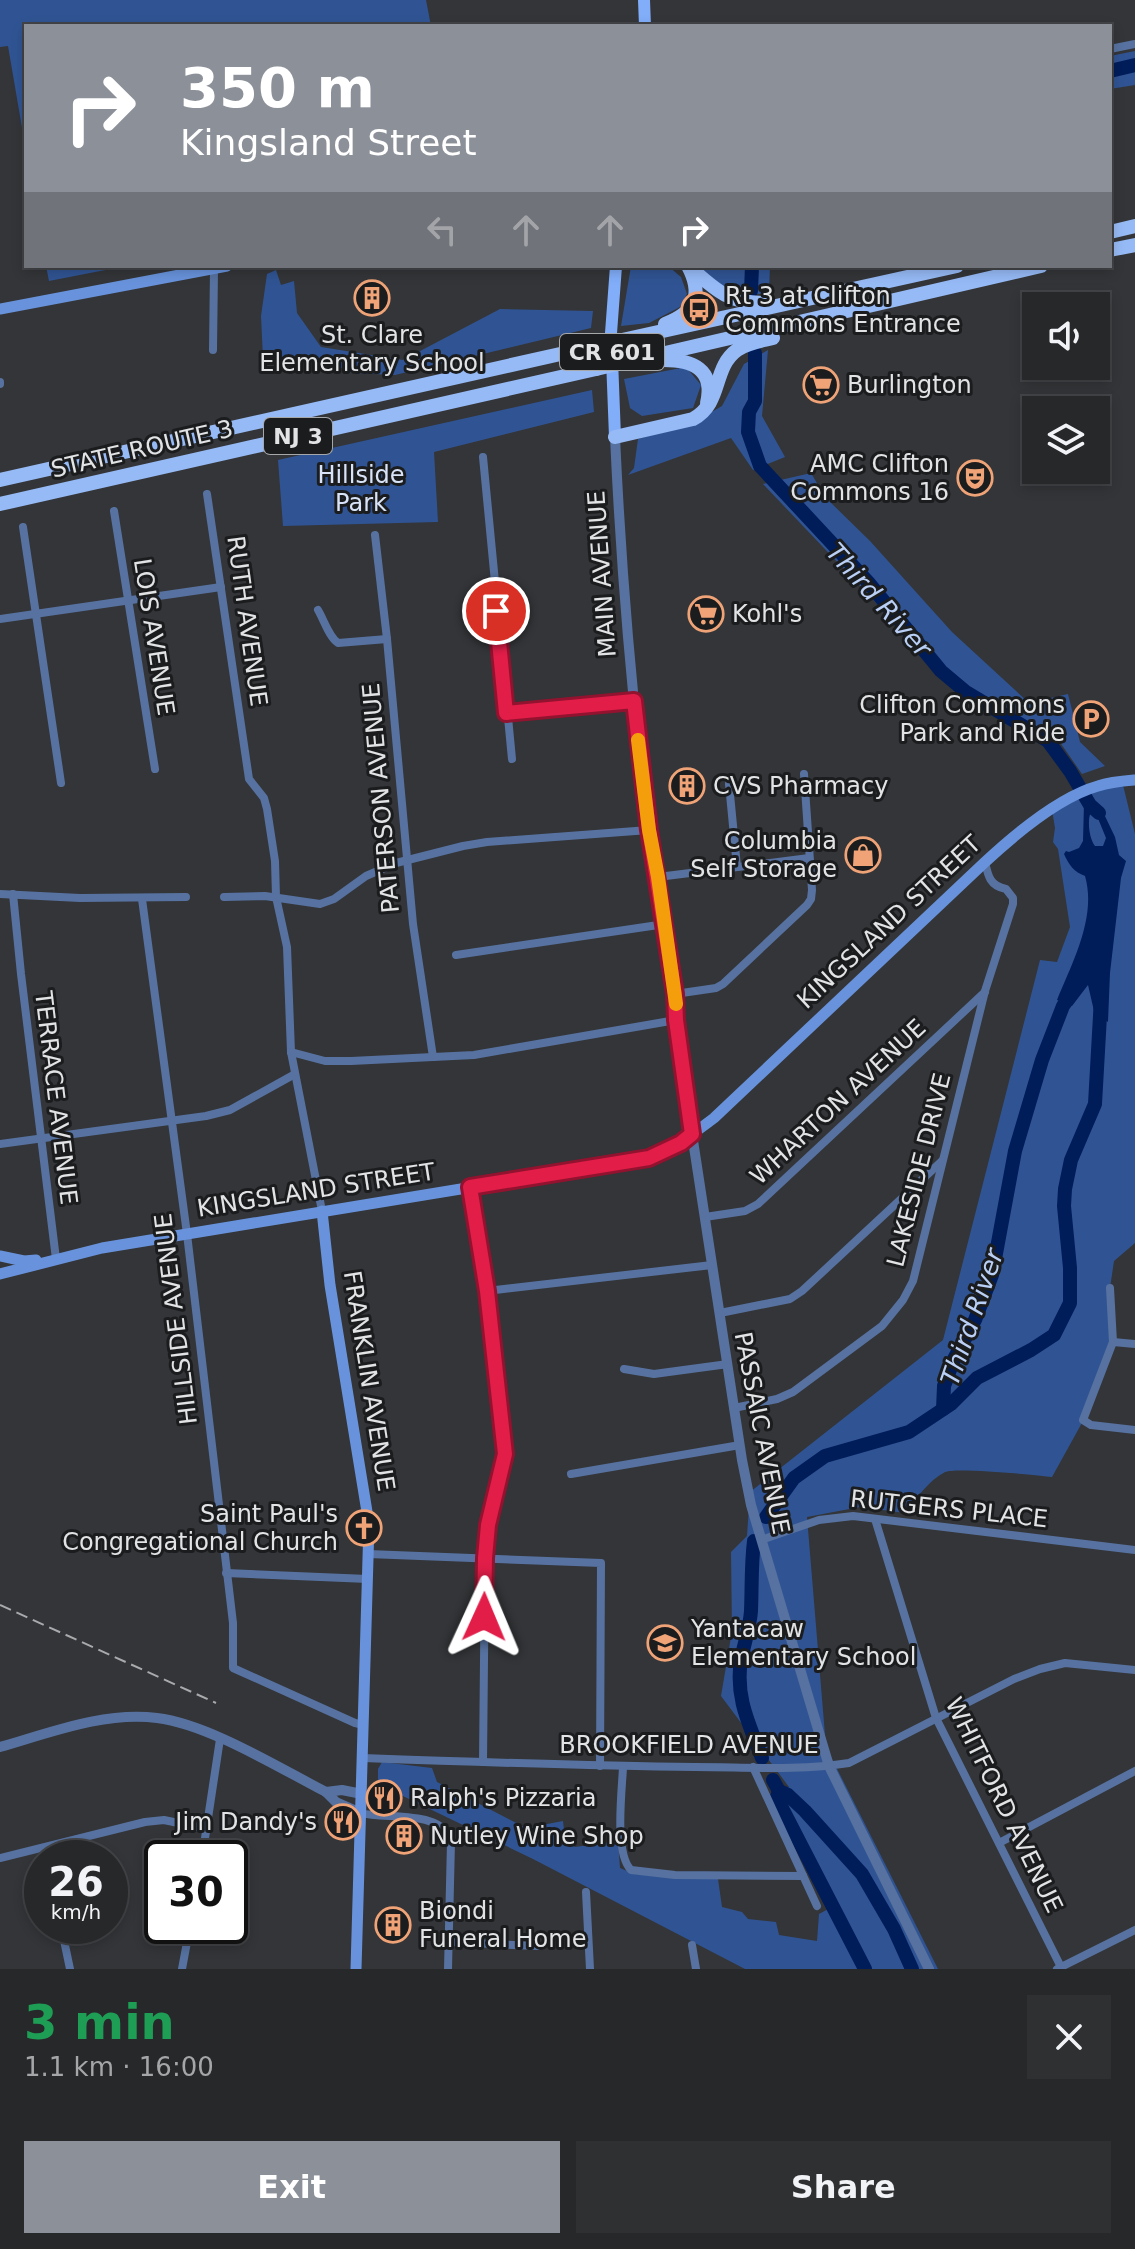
<!DOCTYPE html>
<meta charset="utf-8">
<style>
:root{--surface:#26282a;--page:#2e3032;--text:#f1f3f6;--muted:#a4a6a8;--line:#424447;--accent:#8c9099}
body{margin:0;font-family:"DejaVu Sans",sans-serif;background:var(--page);color:var(--text);height:100vh;display:flex;flex-direction:column;font-size:30px;white-space:nowrap}
*{box-sizing:border-box;margin:0}
p{font-size:26px;color:var(--muted)}
.icon{flex:none;width:44px;height:44px;fill:none;stroke:currentColor;stroke-width:2;stroke-linecap:round;stroke-linejoin:round}
.map{position:relative;height:1969px;overflow:hidden}
.panel{display:flex;flex-direction:column;background:var(--surface);flex:1}
.panel>*{flex:none}
.banner{position:absolute;left:24px;top:24px;width:1088px;height:244px;border-radius:0px;box-shadow:0 4px 12px #0003,0 0 0 2px var(--line);background:#8c9099;color:#fff;overflow:hidden}
.buttons{position:absolute;left:1022px;top:292px;display:grid;gap:16px}
.buttons a{display:grid;place-items:center;width:88px;height:88px;border-radius:0px;background:var(--surface);box-shadow:0 4px 12px #0003,0 0 0 2px var(--line);font-size:40px}
.speed{position:absolute;left:24px;top:1840px;display:flex;gap:16px;font-size:40px;font-weight:700;text-align:center}
.speed>*{display:grid;place-content:center;width:104px;height:104px;border-radius:50%;background:var(--surface);box-shadow:0 4px 12px #0003,0 0 0 2px var(--line);line-height:1}
.speed small{font-size:20px;font-weight:400}
.speed .limit{border:4px solid #111;border-radius:12px;background:#fff;color:#111}
.pin{position:absolute;display:grid;place-items:center;width:68px;height:68px;color:#fff;margin:-34px;border:4px solid #fff;border-radius:50%;box-shadow:0 2px 8px #0007}
.me{position:absolute;width:88px;margin:-44px;rotate:1deg;stroke-linejoin:round;filter:drop-shadow(0 0 6px #0008)}
.turn{display:flex;align-items:center;gap:28px;height:168px;padding:0 24px;font-size:36px}
.turn .icon{width:104px;height:104px;stroke-width:2.5}
.turn b{display:block;font-size:56px;line-height:68px}
.lanes{display:flex;align-items:center;height:76px;padding:0 24px;background:#0003;justify-content:center;gap:40px;direction:ltr}
.lanes .off{opacity:.35}
.round{display:grid;place-items:center;flex:none;width:84px;height:84px;border-radius:0px;background:var(--page)}
.overview{display:flex;align-items:center;justify-content:space-between;height:136px;padding:0 24px}
h1{font-size:48px;font-weight:700;line-height:60px;color:#1e9e55}
.cta{display:flex;gap:16px;margin-top:auto;padding:16px 24px}
.cta a{flex:1;height:92px;border-radius:0px;background:var(--accent);color:#fff;font-size:32px;font-weight:700;line-height:92px;text-align:center}
.cta a+a{background:var(--page);color:var(--text)}
.map>svg:first-child{display:block}
.green{fill:#305493}
.water{fill:#001d5a;fill-rule:evenodd}
.lines{fill:none;stroke-linecap:round;stroke-linejoin:round}
.river{stroke:#001d5a;stroke-width:14}
.minor{stroke:#5772a0;stroke-width:8}
.tertiary{stroke:#5772a0;stroke-width:10}
.secondary{stroke:#6893dc;stroke-width:11}
.primary{stroke:#81adf9;stroke-width:12}
.trunk{stroke:#96baf6;stroke-width:14}
.rail{stroke:#a8aaac;stroke-width:2;stroke-dasharray:12 6;stroke-linecap:butt}
.trunk-bridge{stroke:#96baf6;stroke-width:14}
.route-casing{stroke:#92132f;stroke-width:20}
.route{stroke:#e11d48;stroke-width:14}
.slow{stroke:#f59e0b;stroke-width:14}
.labels{text-anchor:middle;stroke-width:6;stroke-linejoin:round;paint-order:stroke}
.shield{fill:#1b1c1e;stroke:#a6a7a9;stroke-width:2}
.shield-label{font-size:22px;font-weight:bold;fill:#e1e3e5}
.poi-label{font-size:24px;fill:#e1e3e5;stroke:#1b1c1e;text-anchor:start}
.street-label{font-size:24px;fill:#e1e3e5;stroke:#1b1c1e}
.park-label{font-size:24px;fill:#d8e3f7;stroke:#1b1c1e}
.water-label{font-size:26px;font-style:italic;fill:#b9cff5;stroke:#1b1c1e}
</style>
<div class="map">
<svg width="1135" height="1969" viewBox="0 0 1135 1969">
<rect width="100%" height="100%" fill="#333538"/>
<g class="green">
<path d="M0 0H426L431 26H26V151L8 46 0 47Z"/>
<path d="M1135 51V85L1110 89V56Z"/>
<path d="M46 266H126L49 281Z"/>
<path d="M631 266H668L681 277 687 294 680 307 649 323 621 326Z"/>
<path d="M698 266H770L769 294C726 295 729 297 698 266Z"/>
<path d="M276 270 281 285 294 281 297 313 321 347 403 360 500 309 593 311 591 328 395 375 352 373 320 358 275 361 263 358 261 316 267 274Z"/>
<path d="M768 350 762 416 785 457 753 470 731 438 628 475 634 468 638 439 696 421 722 406 744 364Z"/>
<path d="M686 367 701 385 693 408 642 416 630 408 624 379Z"/>
<path d="M592 390 594 412 434 452 438 522 283 526 278 460Z"/>
<path d="M811 473 825 497 870 541 952 632 1029 703 1068 694 1080 742 1105 766 1082 774 1057 738 941 671 763 484Z"/>
<path d="M1122 781 1135 834V1243L1114 1261 1110 1288 1112 1341 1083 1421 1052 1477C1036 1475 955 1467 945 1472 928 1481 917 1498 905 1513L860 1507 807 1517 826 1747 938 1969H868L783 1809 779 1795 789 1787 721 1696 732 1631 731 1552 747 1536 750 1492 943 1340 1040 960 1057 962 1070 927 1058 849 1053 842 1055 828 1052 810 1078 795 1082 802 1092 797 1089 789Z"/>
<path d="M382 1762 432 1768 437 1782 526 1828 563 1821 565 1839 575 1847 618 1841 620 1868 634 1874 718 1879 722 1907 742 1912 748 1919 776 1922 779 1935 817 1941 819 1914 832 1907 865 1969H745L533 1859 378 1784V1769Z"/>
</g>
<path class="water" d="M1092 800 1104 814 1115 837 1119 855 1126 861 1121 878 1110 973 1108 1022 1094 1011 1088 985 1072 1006 1057 1000C1072 963 1097 917 1085 876 1074 872 1069 865 1064 854L1066 851 1069 852 1079 848 1083 841 1084 803ZM1091 812 1097 816 1106 838 1103 846H1095C1089 838 1087 820 1091 812Z"/>
<g class="lines">
<g class="river">
<path d="M1110 71 1135 65"/>
<path d="M751 291 752 266"/>
<path d="M755 353V401L749 412 748 432 760 466 868 582 941 671 966 692 1048 741 1070 771 1090 805 1099 813"/>
<path d="M943 1409 944 1386 954 1359 975 1320 992 1275 1015 1151 1042 1060 1063 1006 1075 989"/>
<path d="M766 1517 794 1478 825 1456 909 1432 951 1404 977 1378 1031 1350 1054 1335 1070 1303V1268L1064 1206 1065 1189 1071 1160 1095 1104 1101 998"/>
<path d="M754 1541C751 1565 752 1587 751 1611 750 1627 744 1644 741 1660 735 1697 749 1724 762 1758"/>
<path d="M773 1780 779 1791 788 1795 805 1811 862 1874 894 1929 912 1969"/>
<path d="M779 1791 777 1797 783 1810 865 1969"/>
</g>
<g class="minor">
<path d="M1110 49 1135 44"/>
<path d="M213 350 214 269"/>
<path d="M0 382V384"/>
<path d="M483 457 512 759"/>
<path d="M207 494 249 779 264 798 267 809 275 861 276 897 287 947 291 1052 322 1211"/>
<path d="M114 511 155 769"/>
<path d="M23 527 61 783"/>
<path d="M375 535 387 639 413 924 433 1057"/>
<path d="M318 610C324 620 329 637 338 643L387 639"/>
<path d="M0 619 221 587"/>
<path d="M506 713 634 701"/>
<path d="M729 784 737 867"/>
<path d="M658 877 809 858"/>
<path d="M0 894 80 898 186 897"/>
<path d="M13 894 21 974 56 1259"/>
<path d="M224 897 265 896 320 904 334 899 366 876 396 863 463 846 487 842 649 830"/>
<path d="M142 899 187 1234 233 1623V1668L355 1723 364 1725"/>
<path d="M456 955 665 924"/>
<path d="M675 994 716 988 723 984 807 905 811 899 812 890 804 774"/>
<path d="M291 1052 325 1061H351L474 1055 676 1020"/>
<path d="M0 1144 206 1116 230 1110 295 1074"/>
<path d="M470 1187 487 1291 505 1454 488 1525 485 1558 483 1762"/>
<path d="M705 1217 745 1211 758 1204 985 992"/>
<path d="M1110 1288 1113 1342 1083 1420 1091 1425 1135 1430"/>
<path d="M487 1291 712 1265"/>
<path d="M720 1313 790 1299 802 1291 942 1161"/>
<path d="M1113 1342 1135 1344"/>
<path d="M624 1369 654 1374 728 1364"/>
<path d="M734 1408 777 1399 793 1392 882 1326 903 1300 913 1281 985 991 1013 904V898L1006 889C990 886 988 876 985 862"/>
<path d="M571 1474 740 1445"/>
<path d="M875 1519 936 1718 1062 1969"/>
<path d="M761 1540 819 1520 853 1516 1135 1550"/>
<path d="M368 1554 601 1563 600 1766"/>
<path d="M226 1573 368 1579"/>
<path d="M363 1758C474 1762 585 1766 695 1767 746 1767 798 1771 849 1763L1014 1679 1040 1669 1065 1663 1135 1670"/>
<path d="M623 1767C622 1791 614 1853 631 1870L675 1875 803 1876"/>
<path d="M753 1767 817 1906"/>
<path d="M361 1813C386 1820 444 1809 451 1842L448 1969"/>
<path d="M999 1843 1135 1771"/>
<path d="M0 1858 145 1822 164 1820 207 1829"/>
<path d="M202 1858 220 1739"/>
<path d="M586 1892 590 1969"/>
<path d="M61 1926 70 1969"/>
<path d="M449 1942 537 1946"/>
<path d="M692 1945 696 1969"/>
<path d="M182 1969 190 1926"/>
<path d="M1057 1969 1135 1930"/>
</g>
<g class="tertiary">
<path d="M615 437C620 545 628 652 640 759 648 838 663 916 675 994L676 1020 692 1134 742 1460 751 1505 829 1766 929 1969"/>
<path d="M0 1747C49 1733 105 1711 157 1718 208 1724 279 1768 326 1792L336 1802 361 1813"/>
<path d="M326 1792 342 1790 362 1794"/>
</g>
<g class="secondary">
<path d="M0 309 227 266"/>
<path d="M322 1211 330 1285 369 1524 356 1969"/>
<path d="M0 1256 24 1261 36 1260"/>
<path d="M0 1274 102 1248 649 1158C674 1148 693 1134 714 1118L984 863C1013 836 1059 797 1098 786 1110 782 1123 781 1135 780"/>
</g>
<g class="primary">
<path d="M644 0 645 26"/>
<path d="M615 437 611 333 616 266"/>
</g>
<g class="trunk">
<path d="M1110 232 1135 226"/>
<path d="M1110 250 1135 245"/>
<path d="M693 270C717 291 728 302 762 303"/>
<path d="M665 324C694 313 704 296 688 266"/>
<path d="M622 340 957 266"/>
<path d="M664 360C692 360 715 369 707 403"/>
<path d="M622 363 1041 266"/>
<path d="M615 437 693 419C723 403 712 368 737 350 747 343 761 341 773 338"/>
<path d="M0 480 596 346"/>
<path d="M0 504 596 369"/>
</g>
<path class="rail" d="M0 1605 216 1703"/>
<g class="trunk-bridge">
<path d="M596 346 622 340"/>
<path d="M596 369 622 363"/>
</g>
</g>
<g class="lines">
<defs>
<path id="route" d="M484 1617 485 1558 488 1525 505 1454 487 1291 470 1187 649 1158 681 1143 692 1134 676 1020 675 994 649 830 634 701 506 713 496 611"/>
</defs>
<use href="#route" class="route-casing"/>
<use href="#route" class="route"/>
<path class="slow" d="M638 740 649 830 658 877 676 1004"/>
</g>
<defs>
<symbol id="building-ring" viewBox="-11 -11 22 22"><circle r="9.5" fill="#1b1c1e" stroke="#efa377" stroke-width="1.5"/><path d="M-4-6H4V6H1V3H-1V6H-4ZM-2.5-4.3h1.7v1.8h-1.7ZM.8-4.3h1.7v1.8H.8ZM-2.5-1h1.7V.8h-1.7ZM.8-1h1.7V.8H.8Z" fill="#efa377"/></symbol>
<symbol id="bus-ring" viewBox="-11 -11 22 22"><circle r="9.5" fill="#1b1c1e" stroke="#efa377" stroke-width="1.5"/><path d="M-5-6H5V4H4V6H2V4H-2V6H-4V4H-5ZM-3.5-4V0h7V-4ZM-3.5 1.2v1.5H-2V1.2ZM2 1.2v1.5H3.5V1.2Z" fill="#efa377"/></symbol>
<symbol id="supermarket-ring" viewBox="-11 -11 22 22"><circle r="9.5" fill="#1b1c1e" stroke="#efa377" stroke-width="1.5"/><path d="M-6-5.5h2.5l.6 2H6L4.5 2H-2.5L-4.4-4H-6ZM-1.5 3.2a1.3 1.3 0 1 0 .1 0ZM3 3.2a1.3 1.3 0 1 0 .1 0Z" fill="#efa377"/></symbol>
<symbol id="theatre-ring" viewBox="-11 -11 22 22"><circle r="9.5" fill="#1b1c1e" stroke="#efa377" stroke-width="1.5"/><path d="M-5-5.5Q0-4 5-5.5V0Q5 5 0 6Q-5 5-5 0ZM-3.3-2.5H-1v1.5H-3.3ZM1-2.5H3.3v1.5H1ZM-2.8 1Q0 5.5 2.8 1Z" fill="#efa377"/></symbol>
<symbol id="parking-ring" viewBox="-11 -11 22 22"><circle r="9.5" fill="#1b1c1e" stroke="#efa377" stroke-width="1.5"/><path d="M-3.5-5.5H1a3.5 3.5 0 0 1 0 7H-1V5.5H-3.5ZM-1-3.4V-.6H.8a1.4 1.4 0 0 0 0-2.8Z" fill="#efa377"/></symbol>
<symbol id="shop-ring" viewBox="-11 -11 22 22"><circle r="9.5" fill="#1b1c1e" stroke="#efa377" stroke-width="1.5"/><path d="M-5-2.5h2.3a2.7 3.5 0 0 1 5.4 0H5L5.5 6h-11ZM-1.5-2.5h3a1.5 2.3 0 0 0-3 0Z" fill="#efa377"/></symbol>
<symbol id="church-ring" viewBox="-11 -11 22 22"><circle r="9.5" fill="#1b1c1e" stroke="#efa377" stroke-width="1.5"/><path d="M-1.2-6h2.4v3.5h3.3v2.4h-3.3V6h-2.4V-.1h-3.3v-2.4h3.3Z" fill="#efa377"/></symbol>
<symbol id="school-ring" viewBox="-11 -11 22 22"><circle r="9.5" fill="#1b1c1e" stroke="#efa377" stroke-width="1.5"/><path d="M0-5L7-2L0 1L-7-2ZM-4 1L0 2.5L4 1V4Q0 6-4 4Z" fill="#efa377"/></symbol>
<symbol id="restaurant-ring" viewBox="-11 -11 22 22"><circle r="9.5" fill="#1b1c1e" stroke="#efa377" stroke-width="1.5"/><path d="M-5-6h1v4h1v-4h1v4h1v-4h1v5L-1.5 .5V6h-2V.5L-5-1ZM5-6V6H3V1.5H1.5Q1.5-4 5-6Z" fill="#efa377"/></symbol>
</defs>
<g fill-rule="evenodd">
<use href="#building-ring" x="352" y="278" width="40" height="40"/>
<use href="#bus-ring" x="679" y="290" width="40" height="40"/>
<use href="#supermarket-ring" x="801" y="365" width="40" height="40"/>
<use href="#theatre-ring" x="955" y="458" width="40" height="40"/>
<use href="#supermarket-ring" x="686" y="594" width="40" height="40"/>
<use href="#parking-ring" x="1071" y="699" width="40" height="40"/>
<use href="#building-ring" x="667" y="766" width="40" height="40"/>
<use href="#shop-ring" x="843" y="835" width="40" height="40"/>
<use href="#church-ring" x="344" y="1508" width="40" height="40"/>
<use href="#school-ring" x="645" y="1623" width="40" height="40"/>
<use href="#restaurant-ring" x="364" y="1778" width="40" height="40"/>
<use href="#restaurant-ring" x="323" y="1802" width="40" height="40"/>
<use href="#building-ring" x="384" y="1816" width="40" height="40"/>
<use href="#building-ring" x="373" y="1905" width="40" height="40"/>
</g>
<g class="labels">
<g class="shield">
<rect x="560" y="334" width="104" height="36" rx="6"/>
<rect x="264" y="418" width="68" height="36" rx="6"/>
</g>
<g class="shield-label">
<text x="612" y="360">CR 601</text>
<text x="298" y="444">NJ 3</text>
</g>
<g class="poi-label">
<text x="725" y="304">Rt 3 at Clifton<tspan x="725" dy="28">Commons Entrance</tspan></text>
<text x="372" y="343" text-anchor="middle">St. Clare<tspan x="372" dy="28">Elementary School</tspan></text>
<text x="847" y="393">Burlington</text>
<text x="949" y="472" text-anchor="end">AMC Clifton<tspan x="949" dy="28">Commons 16</tspan></text>
<text x="732" y="622">Kohl's</text>
<text x="1065" y="713" text-anchor="end">Clifton Commons<tspan x="1065" dy="28">Park and Ride</tspan></text>
<text x="713" y="794">CVS Pharmacy</text>
<text x="837" y="849" text-anchor="end">Columbia<tspan x="837" dy="28">Self Storage</tspan></text>
<text x="338" y="1522" text-anchor="end">Saint Paul's<tspan x="338" dy="28">Congregational Church</tspan></text>
<text x="691" y="1637">Yantacaw<tspan x="691" dy="28">Elementary School</tspan></text>
<text x="410" y="1806">Ralph's Pizzaria</text>
<text x="317" y="1830" text-anchor="end">Jim Dandy's</text>
<text x="430" y="1844">Nutley Wine Shop</text>
<text x="419" y="1919">Biondi<tspan x="419" dy="28">Funeral Home</tspan></text>
</g>
<g class="street-label">
<text transform="translate(142 449) rotate(-13)" y="8">STATE ROUTE 3</text>
<text transform="translate(602 574) rotate(-94)" y="8">MAIN AVENUE</text>
<text transform="translate(247 621) rotate(82)" y="8">RUTH AVENUE</text>
<text transform="translate(154 637) rotate(81)" y="8">LOIS AVENUE</text>
<text transform="translate(381 798) rotate(-95)" y="8">PATERSON AVENUE</text>
<text transform="translate(889 922) rotate(-43)" y="8">KINGSLAND STREET</text>
<text transform="translate(56 1098) rotate(83)" y="8">TERRACE AVENUE</text>
<text transform="translate(838 1102) rotate(-43)" y="8">WHARTON AVENUE</text>
<text transform="translate(919 1170) rotate(-76)" y="8">LAKESIDE DRIVE</text>
<text transform="translate(316 1190) rotate(-9)" y="8">KINGSLAND STREET</text>
<text transform="translate(176 1319) rotate(-97)" y="8">HILLSIDE AVENUE</text>
<text transform="translate(369 1381) rotate(81)" y="8">FRANKLIN AVENUE</text>
<text transform="translate(762 1433) rotate(79)" y="8">PASSAIC AVENUE</text>
<text transform="translate(949 1509) rotate(6)" y="8">RUTGERS PLACE</text>
<text x="689" y="1753">BROOKFIELD AVENUE</text>
<text transform="translate(1004 1805) rotate(64)" y="8">WHITFORD AVENUE</text>
</g>
<g class="park-label">
<text x="361" y="483">Hillside<tspan x="361" dy="28">Park</tspan></text>
</g>
<g class="water-label">
<text transform="translate(879 600) rotate(48)" y="9">Third River</text>
<text transform="translate(972 1317) rotate(-71)" y="9">Third River</text>
</g>
</g>
</svg>
<div class="buttons">
<a><svg class="icon" aria-label="sound" viewBox="0 0 24 24"><path d="M4 9h4l5-4v14l-5-4H4zM17 9q2 3 0 6"/></svg></a>
<a><svg class="icon" aria-label="layers" viewBox="0 0 24 24"><path d="M12 4l9 5-9 5-9-5zM3 14l9 5 9-5"/></svg></a>
</div>
<div class="speed"><div>26<small>km/h</small></div><div class="limit">30</div></div>
<div class="pin" style="left:496px;top:611px;background:#d93025"><svg class="icon" aria-label="arrive" viewBox="0 0 24 24"><path d="M6 21V4h12l-3 4 3 4H6"/></svg></div>
<svg class="me" style="left:484px;top:1617px" viewBox="-20 -20 40 40"><path d="M0-17L14 15 0 8-14 15z" fill="#e11d48" stroke="#fff" stroke-width="4"/></svg>
<div class="banner">
<div class="turn"><svg class="icon" aria-label="right" viewBox="0 0 24 24"><path d="M7 20v-9h11M14 6l5 5-5 5"/></svg><div><b>350 m</b>Kingsland Street</div></div>
<div class="lanes"><svg class="icon off" aria-label="left" viewBox="0 0 24 24"><path d="M17 20v-9H6M10 6l-5 5 5 5"/></svg><svg class="icon off" aria-label="ahead" viewBox="0 0 24 24"><path d="M12 20V5M6 11l6-6 6 6"/></svg><svg class="icon off" aria-label="ahead" viewBox="0 0 24 24"><path d="M12 20V5M6 11l6-6 6 6"/></svg><svg class="icon" aria-label="right" viewBox="0 0 24 24"><path d="M7 20v-9h11M14 6l5 5-5 5"/></svg></div>
</div>
</div>
<section class="panel">
<div class="overview"><div><h1>3 min</h1><p>1.1 km · 16:00</p></div><a class="round"><svg class="icon" aria-label="close" viewBox="0 0 24 24"><path d="M6 6l12 12M18 6L6 18"/></svg></a></div>
<div class="cta"><a>Exit</a><a>Share</a></div>
</section>
